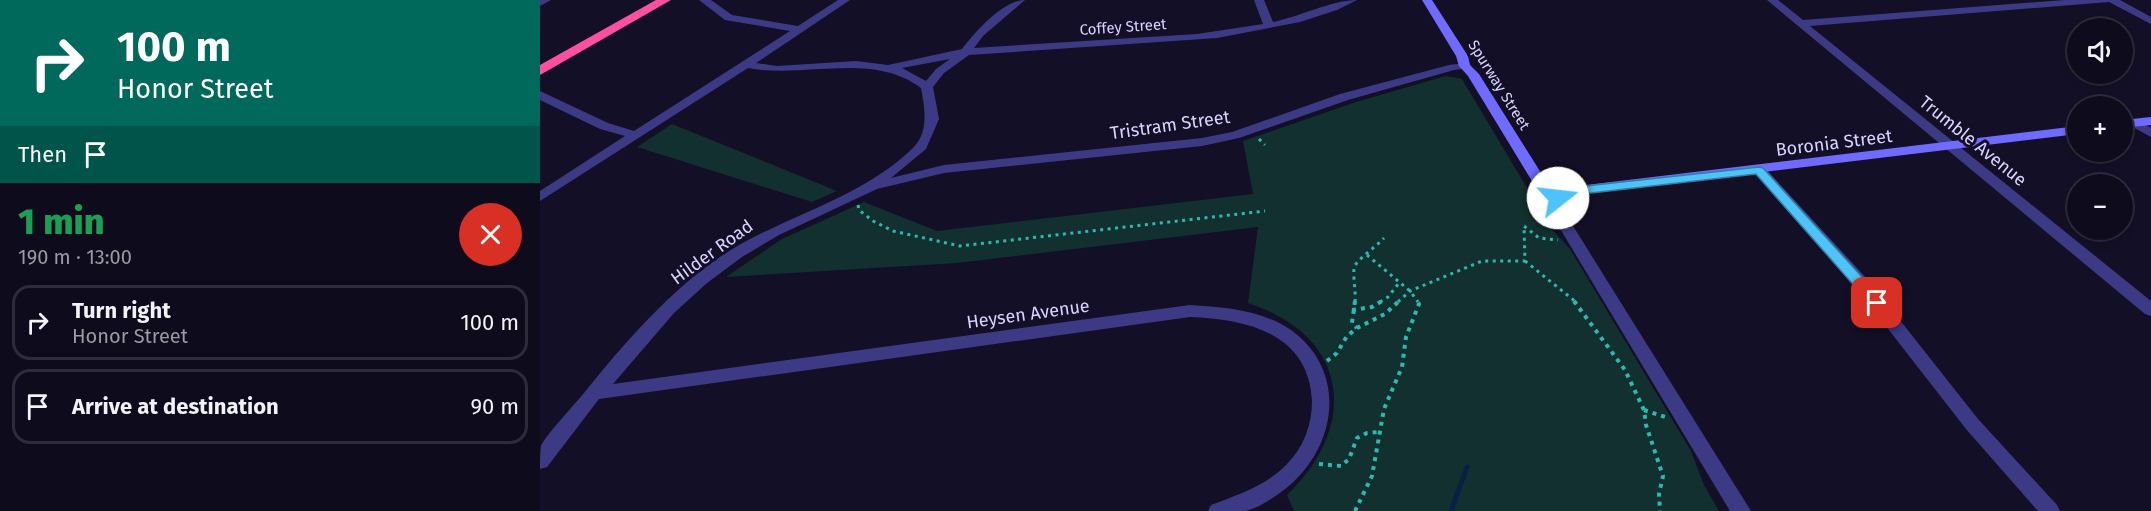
<!DOCTYPE html>
<meta charset="utf-8">
<style>
:root{--surface:#0e0b1c;--page:#171425;--text:#f1f3f6;--muted:#9b9ba3;--line:#2e2b3b}
body{margin:0;font-family:"Fira Sans",sans-serif;background:var(--page);color:var(--text);height:100vh;display:flex;flex-direction:column;font-size:22px;white-space:nowrap}
*{box-sizing:border-box;margin:0}
p{font-size:20px;color:var(--muted)}
.icon{flex:none;width:33px;height:33px;fill:none;stroke:currentColor;stroke-width:2;stroke-linecap:round;stroke-linejoin:round}
.map{position:relative;flex:1;overflow:hidden}
.drawer{display:flex;flex-direction:column;background:var(--surface);width:540px}
.drawer>*{flex:none}
.top-card{background:#00695c;color:#fff;overflow:hidden}
.fabs{position:absolute;left:1527px;top:18px;display:grid;gap:12px}
.fabs a{display:grid;place-items:center;width:66px;height:66px;border-radius:50%;background:var(--surface);box-shadow:0 3px 9px #0003,0 0 0 2px var(--line);font-size:30px}
.pin{position:absolute;display:grid;place-items:center;width:51px;height:51px;color:#fff;margin:-26px;border-radius:12px;box-shadow:0 3px 9px #0006}
.me{position:absolute;width:66px;margin:-33px;rotate:74deg;stroke-linejoin:round;filter:drop-shadow(0 0 4px #0008)}
.turn{display:flex;align-items:center;gap:21px;height:126px;padding:0 18px;font-size:27px}
.turn .icon{width:78px;height:78px;stroke-width:2.5}
.turn b{display:block;font-size:42px;line-height:51px}
.then{display:flex;align-items:center;height:57px;padding:0 18px;background:#0003;gap:12px;font-size:22px}
.round{display:grid;place-items:center;flex:none;width:63px;height:63px;border-radius:32px;background:var(--page)}
.overview{display:flex;align-items:center;justify-content:space-between;height:102px;padding:0 18px}
h1{font-size:36px;font-weight:800;line-height:45px;color:#1e9e55}
ul{padding:0;list-style:none}
li{display:flex;align-items:center;gap:18px;height:75px;margin:0 12px 9px;padding:0 6px;border:3px solid var(--line);border-radius:18px}
li div{flex:1}
li b{display:block;font-size:22px}
li em{font-style:normal}
main{display:flex;flex:1;min-height:0}
.map>svg:first-child{display:block}
.green{fill:#12302f}
.lines{fill:none;stroke-linecap:round;stroke-linejoin:round}
.stream{stroke:#0a1f44;stroke-width:5}
.path-far1{stroke:#2fb8b0;stroke-width:3;stroke-dasharray:3 4.5;stroke-linecap:butt}
.path{stroke:#2fb8b0;stroke-width:4;stroke-dasharray:4 5;stroke-linecap:butt}
.street{fill:#3d3a85;fill-rule:evenodd}
.secondary{fill:#6f6bff;fill-rule:evenodd}
.highway{fill:#ff4fa3;fill-rule:evenodd}
.route{fill:#4fc3f7;stroke:#337fa1;stroke-width:1.5}
.labels{text-anchor:middle;stroke-width:6;stroke-linejoin:round;paint-order:stroke}
.far-street-label{font-size:15px;fill:#d9d4ff;stroke:#130f26}
.street-label{font-size:18px;fill:#d9d4ff;stroke:#130f26}
</style>
<main>
<section class="drawer">
<div class="top-card">
<div class="turn"><svg class="icon" aria-label="right" viewBox="0 0 24 24"><path d="M7 20v-9h11M14 6l5 5-5 5"/></svg><div><b>100 m</b>Honor Street</div></div>
<div class="then">Then<svg class="icon" aria-label="arrive" viewBox="0 0 24 24"><path d="M6 21V4h12l-3 4 3 4H6"/></svg></div>
</div>
<div class="overview"><div><h1>1 min</h1><p>190 m · 13:00</p></div><a class="round" style="background:#d93025;color:#fff"><svg class="icon" aria-label="close" viewBox="0 0 24 24"><path d="M6 6l12 12M18 6L6 18"/></svg></a></div>
<ul>
<li><svg class="icon" aria-label="right" viewBox="0 0 24 24"><path d="M7 20v-9h11M14 6l5 5-5 5"/></svg><div><b>Turn right</b><p>Honor Street</p></div><em>100 m</em></li>
<li><svg class="icon" aria-label="arrive" viewBox="0 0 24 24"><path d="M6 21V4h12l-3 4 3 4H6"/></svg><div><b>Arrive at destination</b></div><em>90 m</em></li>
</ul>
</section>
<div class="map">
<svg width="1611" height="511" viewBox="0 0 1611 511">
<rect width="100%" height="100%" fill="#130f26"/>
<g class="green">
<path d="M906 76 922 79 1011 228 1030 249 1151 451 1164 485 1179 511H754L747 495C820 424 809 336 708 303L718 227 417 263 186 277 242 239 324 202 397 231 713 194 703 141 816 102Z"/>
<path d="M132 124 297 191 272 202 97 147Z"/>
</g>
<g class="lines">
<path class="stream" d="M911 511 927 467"/>
<g class="path-far1">
<path d="M719 139 725 145"/>
<path d="M318 205 319 210 333 221 353 231 420 246 725 211"/>
<path d="M827 255 870 291 878 302"/>
<path d="M985 261 1036 302"/>
<path d="M815 302C816 291 813 279 814 268 815 261 837 246 844 238"/>
<path d="M840 302 848 297 859 283"/>
<path d="M858 302 870 291 942 261H985L984 226 999 238 1018 240"/>
</g>
<g class="path">
<path d="M815 301 812 323 817 328"/>
<path d="M1034 301 1085 370 1104 410 1106 425 1123 476 1119 494 1120 511"/>
<path d="M812 310 832 307 842 301"/>
<path d="M787 361 797 353 807 336 817 328 845 314 859 301"/>
<path d="M1104 410 1125 417"/>
<path d="M779 464 801 466 809 459 817 438 827 433 838 432"/>
<path d="M815 511 832 476 844 409 862 367 866 337 879 304 877 301"/>
</g>
<g class="street">
<path d="M0 0H11L0 6Z"/>
<path d="M159 0H171L192 15 258 26 298 0H310L216 63 237 66 316 61 348 65 422 49C435 32 463 0 485 0L443 36 434 48 657 34 723 24 714 0H724L733 22C759 17 792 0 817 0L797 10 760 22 677 38 429 55 404 73 393 87 399 119 386 149 351 178 404 165 662 138 692 132 800 94 909 65 925 63 931 66 929 68 914 70 808 100 699 138 662 146 404 173 337 189 239 235 202 257 167 283 134 313 73 384 650 305C684 307 722 310 751 330 812 374 795 457 737 495 728 501 716 509 705 511 693 511 680 511 668 511L671 505C699 494 726 486 747 464 764 447 772 424 772 401 769 333 706 319 650 317L59 399 7 467 0 469C0 463 0 452 1 446 6 435 34 405 44 393 85 342 137 282 194 248 252 214 324 196 373 148 389 132 385 109 381 88 331 51 265 79 208 68L0 201V191L85 136 60 129 0 100V91L68 123 94 131 250 31 185 20ZM410 59 396 69 386 81 362 68Z"/>
<path d="M1227 0H1238L1263 20 1525 0H1580L1611 17V24L1569 2 1270 26 1611 301V316L1605 314Z"/>
<path d="M1595 119 1611 128V137L1591 126 1589 123 1591 120Z"/>
<path d="M1219 166 1224 167 1329 281 1438 419 1517 505 1520 511H1498L1426 429 1317 289 1214 173 1212 170Z"/>
<path d="M1011 198 1018 202 1211 511H1190L1004 202Z"/>
</g>
<g class="secondary">
<path d="M882 0H892L928 56 930 65 939 74 1008 184 1021 188 1538 126V134L1024 196 1020 203C1007 208 996 206 988 194L995 186 928 76 919 66 916 56ZM1004 192 1010 194 1011 197H1007L1002 194Z"/>
<path d="M1611 117V125L1582 128V120Z"/>
</g>
<path class="highway" d="M116 0H131L0 75V65Z"/>
</g>
<path class="route" d="M1219 167 1223 168 1342 299 1344 303 1342 306H1332L1216 174 1025 196 1023 201 1018 202 1012 198 1014 191 1018 189Z"/>
<g class="labels">
<g class="far-street-label">
<text transform="translate(583 27) rotate(-4)" y="5">Coffey Street</text>
<text transform="translate(959 85) rotate(58)" y="5">Spurway Street</text>
</g>
<g class="street-label">
<text transform="translate(630 125) rotate(-8)" y="6">Tristram Street</text>
<text transform="translate(1433 141) rotate(39)" y="6">Trumble Avenue</text>
<text transform="translate(1294 143) rotate(-7)" y="6">Boronia Street</text>
<text transform="translate(172 252) rotate(-36)" y="6">Hilder Road</text>
<text transform="translate(488 314) rotate(-8)" y="6">Heysen Avenue</text>
</g>
</g>
</svg>
<div class="fabs">
<a><svg class="icon" aria-label="sound" viewBox="0 0 24 24"><path d="M4 9h4l5-4v14l-5-4H4zM17 9q2 3 0 6"/></svg></a>
<a>+</a>
<a>−</a>
</div>
<div class="pin" style="left:1337px;top:303px;background:#d93025"><svg class="icon" aria-label="arrive" viewBox="0 0 24 24"><path d="M6 21V4h12l-3 4 3 4H6"/></svg></div>
<svg class="me" style="left:1018px;top:198px" viewBox="-20 -20 40 40"><circle r="19" fill="#fff"/><path d="M0-13L10 11 0 6-10 11z" fill="#4fc3f7"/></svg>
</div>
</main>
